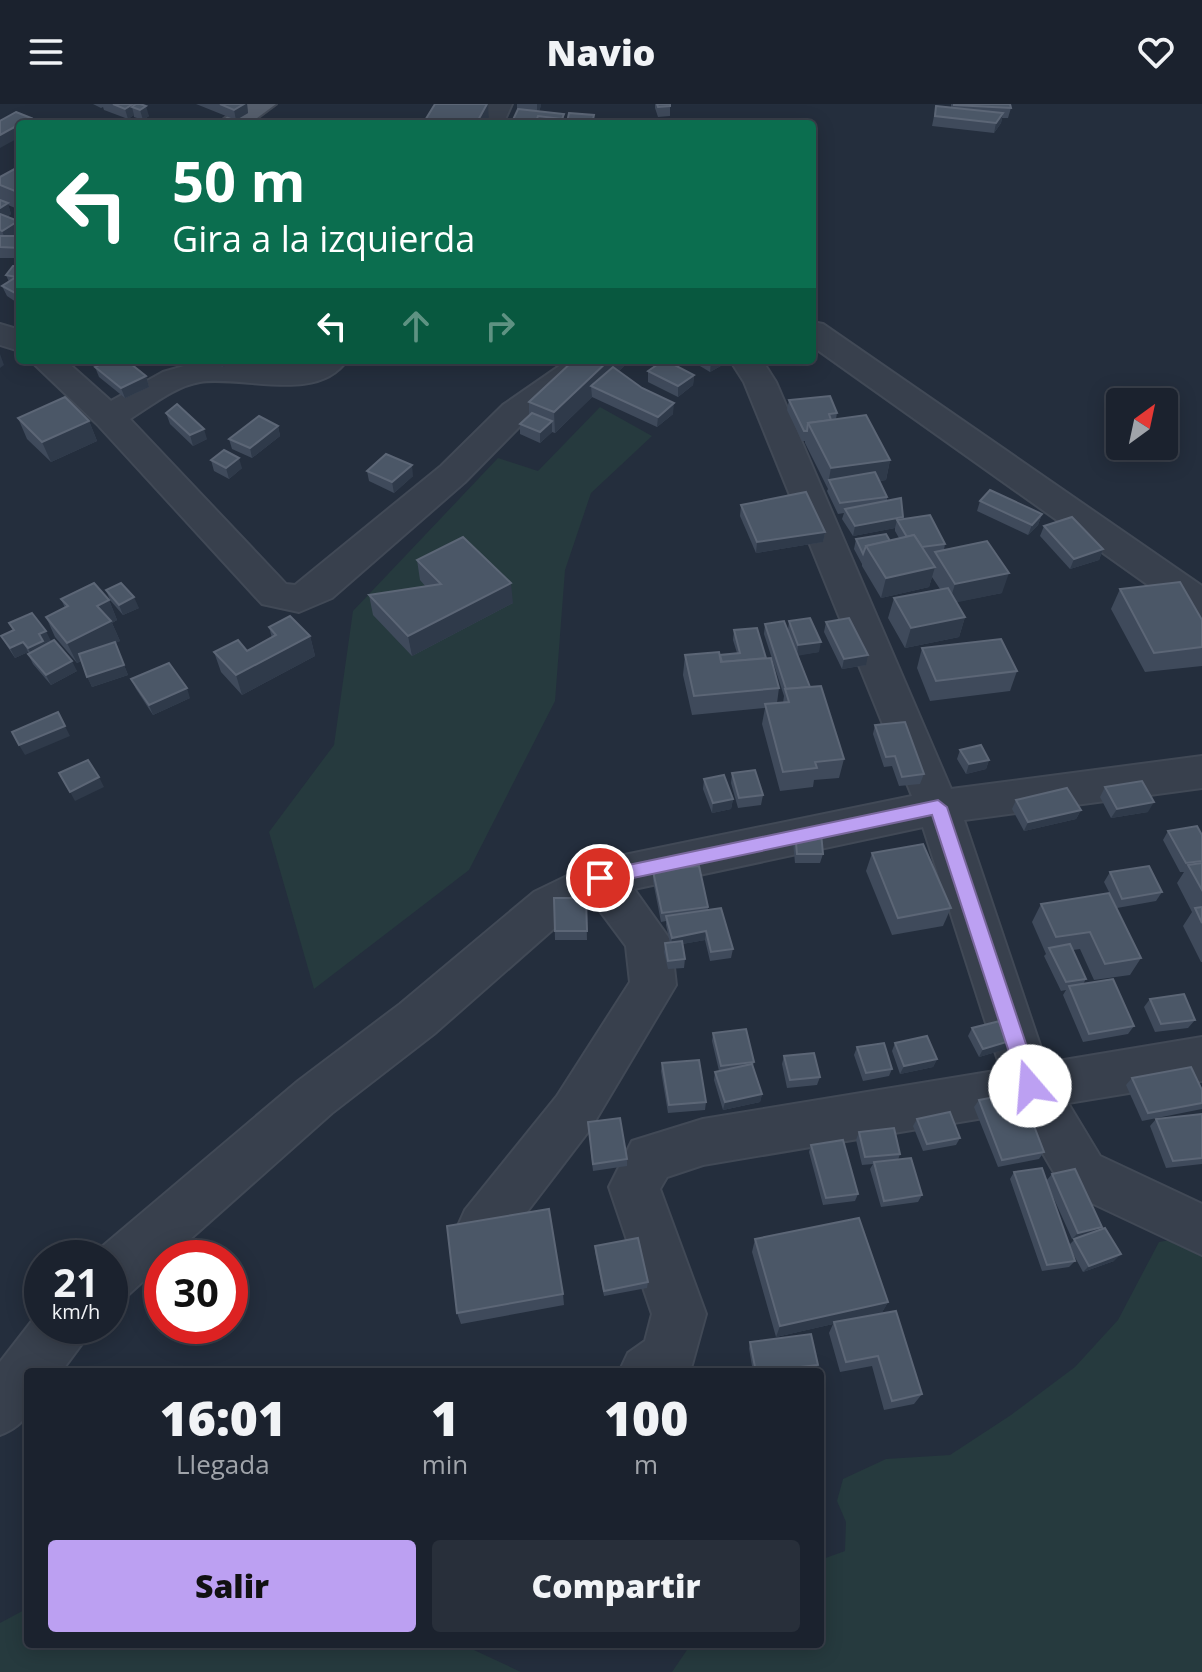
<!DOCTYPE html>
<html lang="es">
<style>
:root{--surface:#1b222e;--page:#282f3a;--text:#f1f3f6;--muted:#a0a4aa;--line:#393f4a;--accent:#bca0f2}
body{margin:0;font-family:"Open Sans",sans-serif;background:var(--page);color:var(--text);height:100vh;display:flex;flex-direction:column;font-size:30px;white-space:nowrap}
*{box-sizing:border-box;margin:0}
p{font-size:26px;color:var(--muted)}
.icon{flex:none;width:44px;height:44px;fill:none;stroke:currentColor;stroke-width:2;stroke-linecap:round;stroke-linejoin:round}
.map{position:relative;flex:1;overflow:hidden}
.sheet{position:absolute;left:24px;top:1264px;width:800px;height:280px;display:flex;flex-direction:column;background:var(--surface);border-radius:8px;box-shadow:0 4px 20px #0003,0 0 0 2px var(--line)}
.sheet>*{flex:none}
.hud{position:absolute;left:16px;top:16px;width:800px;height:244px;border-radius:8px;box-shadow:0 4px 20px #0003,0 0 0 2px var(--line);background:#0b6e4f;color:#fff;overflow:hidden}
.needle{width:52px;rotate:33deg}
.fabs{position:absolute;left:1106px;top:284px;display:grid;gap:16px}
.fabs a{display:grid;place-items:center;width:72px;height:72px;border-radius:8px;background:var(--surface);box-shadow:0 4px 20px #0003,0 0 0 2px var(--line);font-size:40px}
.speed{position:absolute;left:24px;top:1136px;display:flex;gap:16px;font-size:40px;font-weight:700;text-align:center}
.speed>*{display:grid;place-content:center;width:104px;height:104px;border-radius:50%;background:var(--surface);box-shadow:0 4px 20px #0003,0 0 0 2px var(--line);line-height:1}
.speed small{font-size:20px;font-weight:400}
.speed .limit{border:12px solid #d22;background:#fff;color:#111}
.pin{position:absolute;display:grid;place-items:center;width:68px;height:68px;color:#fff;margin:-34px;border:4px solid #fff;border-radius:50%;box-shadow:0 2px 8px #0007}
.me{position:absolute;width:88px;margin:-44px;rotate:342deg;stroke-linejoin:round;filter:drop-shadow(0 0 6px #0008)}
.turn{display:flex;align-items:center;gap:28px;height:168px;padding:0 24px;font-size:36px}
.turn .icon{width:104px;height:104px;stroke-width:2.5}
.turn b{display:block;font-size:56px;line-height:68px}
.lanes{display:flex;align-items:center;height:76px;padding:0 24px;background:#0003;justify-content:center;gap:40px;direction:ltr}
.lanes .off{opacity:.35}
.eta{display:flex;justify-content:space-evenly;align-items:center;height:136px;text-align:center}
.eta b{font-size:48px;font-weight:800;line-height:56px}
.button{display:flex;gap:16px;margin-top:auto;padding:16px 24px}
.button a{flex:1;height:92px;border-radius:8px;background:var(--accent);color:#111;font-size:32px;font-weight:800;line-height:92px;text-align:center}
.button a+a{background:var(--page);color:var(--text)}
header{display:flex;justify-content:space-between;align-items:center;height:104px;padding:0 24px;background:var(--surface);font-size:36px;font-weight:800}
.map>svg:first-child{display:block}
.green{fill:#263a3e}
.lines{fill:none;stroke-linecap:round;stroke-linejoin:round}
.minor-casing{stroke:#414956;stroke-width:4}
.major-casing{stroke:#414956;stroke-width:4}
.minor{fill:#38404d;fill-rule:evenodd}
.major{fill:#565f6d;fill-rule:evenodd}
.wall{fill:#3f4a5b}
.shaded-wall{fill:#2f3a4a}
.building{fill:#4b5767;stroke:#5c6676;stroke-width:2}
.route{fill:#bca0f2;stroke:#7a689d;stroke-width:2}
</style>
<header><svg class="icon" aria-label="menu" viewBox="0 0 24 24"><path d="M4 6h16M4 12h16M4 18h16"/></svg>Navio<svg class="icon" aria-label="heart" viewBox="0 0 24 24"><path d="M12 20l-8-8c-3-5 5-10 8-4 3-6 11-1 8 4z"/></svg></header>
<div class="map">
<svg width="1202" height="1568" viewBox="0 0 1202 1568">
<rect width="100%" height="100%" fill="#242e3d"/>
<g class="green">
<path d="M600 303 652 332 591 389 565 466 555 597 469 766 314 885 269 728 334 641 353 507 498 354 538 367Z"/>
<path d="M1187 1133 1202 1140V1568H672L691 1540H820V1456L845 1447 846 1418 837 1397 843 1375 886 1355 950 1351 1011 1311 1075 1263 1118 1216 1159 1138Z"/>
<path d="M28 1504V1540H461L521 1568H0V1519Z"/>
</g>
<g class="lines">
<defs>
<g id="minor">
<path d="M486 0H512L503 20H477Z"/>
<path d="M812 218 823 220 1202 482V514L1189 510 812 242Z"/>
<path d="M0 220 20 226V247L0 241Z"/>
<path d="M30 256H65L111 297 163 268 198 258 277 262 306 256H347C317 300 242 271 200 278 175 282 151 302 130 315L286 480 295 481 441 362 503 301 568 256H605L527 315 465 378 332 494 299 508 262 500 97 320Z"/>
<path d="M730 256H762L776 278 951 685 1202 652V684L964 716 1046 959 1202 933V977L1068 999 1100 1052 1202 1100V1151L1064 1086 1019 1008 703 1061 667 1073 660 1085 706 1210 690 1268H619L628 1249 645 1237 652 1210 609 1083 632 1037 703 1015 1001 966 923 723 634 785 671 837 676 881 591 1024 501 1142 483 1149 465 1142 457 1124 465 1106 557 992 630 878 626 842 594 799 566 814 434 930 332 1009 169 1154H162V1160L129 1190 110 1197V1154L91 1152 298 977 400 900 534 788 600 756 912 692 744 278Z"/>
<path d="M42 1204V1222H89L81 1241 61 1268H28C28 1302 36 1316 0 1331V1258Z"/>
</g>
<path id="major" d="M244 0H276L249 20H217Z"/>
</defs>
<use href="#minor" class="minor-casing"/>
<use href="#major" class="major-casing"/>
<use href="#minor" class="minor"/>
<use href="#major" class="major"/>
</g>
<g class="wall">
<path d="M93 0H140L149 12 143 16 134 13V11L128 15 104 6 103 3 101 4Z"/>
<path d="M196 0H247L248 9 236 16Z"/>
<path d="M517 0H541L539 7 564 10V18L594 11V20H511L517 7Z"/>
<path d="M655 0H670V12L658 13 655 4Z"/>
<path d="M951 0H1010L1011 4 1008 14H1002L1001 19 994 29 932 22 936 2 951 3Z"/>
<path d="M20 62V106L8 101 11 110 7 113 18 117 20 123V128L14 132H20V154H0V73Z"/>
<path d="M20 162 19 200 7 192 2 182 9 178 6 171Z"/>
<path d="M208 256H232L223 263Z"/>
<path d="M690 256H726V259L710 268Z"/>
<path d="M627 259 619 267 673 310 657 323 592 293 555 329 552 328 540 339 520 330V320L529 311V298Z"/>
<path d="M95 263 146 272 149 283 125 294 99 273Z"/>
<path d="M648 267 694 271 693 281 678 293 648 278Z"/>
<path d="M789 296 837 309 836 315 890 356 886 376 880 377 887 393V397L903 413 902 416 945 440 944 446 1002 489 956 498 965 513 959 533 905 544 888 514 894 494 940 485 932 473 929 483 881 494 862 462V460L854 445 856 435 890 437 899 434 895 427V424L853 432 842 415 844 409 838 410 827 387 828 385 805 339V337H802L787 306Z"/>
<path d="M166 309 207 335 193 342 170 320Z"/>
<path d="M18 314 89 317 97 337 51 358 27 335Z"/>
<path d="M278 322 280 332 252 354 232 345 229 335Z"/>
<path d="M211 356 242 364 229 375 214 367Z"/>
<path d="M367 367 413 372 394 389 369 377Z"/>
<path d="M980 397 1042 410 1038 421 1028 431 977 407Z"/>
<path d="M741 401 825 428 823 438 756 449 740 412Z"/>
<path d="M1044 422 1103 445 1099 456 1070 465 1040 432Z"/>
<path d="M417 456 513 499 412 552 373 511 369 491 426 483 420 476Z"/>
<path d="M1120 485 1202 516V562L1145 568 1111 505Z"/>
<path d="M106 486 139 504 123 511 110 496Z"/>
<path d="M61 495 109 496 117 516 112 519 120 537 115 539 128 571 92 583 81 557 77 559 55 533 46 513 65 504Z"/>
<path d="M789 517 819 548 798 551 810 583 844 655 839 674 814 676 813 683 780 687 762 620 765 604 692 611 683 571 685 551 720 554 737 549 733 536 734 526 766 554 779 584 777 599H783L784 592 764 530 765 520 788 526Z"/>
<path d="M826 518 866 561 842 565 824 528Z"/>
<path d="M9 519 51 537 45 540 46 541 77 567 51 581 33 560 28 550 29 549 28 548 15 554 7 542 1 532 13 527Z"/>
<path d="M269 523 310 532 315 552 242 591 221 568 214 548 247 547 272 534Z"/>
<path d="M922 544 1017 567 1010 587 930 597 917 564Z"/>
<path d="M131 575 190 594 153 611 136 585Z"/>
<path d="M875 621 924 670 920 680 899 682 892 662 884 663 873 630Z"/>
<path d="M960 646 989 656 986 665 966 670 957 655Z"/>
<path d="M732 669 763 691 761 701 738 704 731 679Z"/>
<path d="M704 675 733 695 731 705 712 709 703 685Z"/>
<path d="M1105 683 1148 708 1111 714 1100 693Z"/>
<path d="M1016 696 1081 706 1076 715 1024 727 1012 705Z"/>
<path d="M1168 727 1202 731V858H1201L1183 822 1192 808 1177 779 1184 768H1180L1163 736Z"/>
<path d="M795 728 823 750 820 759H795L793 738Z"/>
<path d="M872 749 951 804 943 822 892 831 866 767Z"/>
<path d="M653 767 708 803V806L733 845 731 854 710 857 705 836 682 840 685 855 684 864 668 865 664 848 665 839H670L666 821V817L661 818 653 777Z"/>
<path d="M1110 768 1162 788 1156 797 1117 804 1104 778Z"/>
<path d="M554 794H586L587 836H555Z"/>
<path d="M1041 800 1141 854 1130 871 1094 876 1080 845 1073 846 1086 875 1083 880 1134 922 1128 930 1083 938 1063 891 1066 886 1061 887 1044 852 1046 850 1032 818Z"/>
<path d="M1150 895 1195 916 1188 924 1155 928 1144 903Z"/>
<path d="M972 924 1010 937 1006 945 979 953 968 932Z"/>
<path d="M713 929 754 958 753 962 762 990 760 998 723 1006 714 976 715 968 719 967 712 937Z"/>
<path d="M895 939 937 955 933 963 900 970 892 947Z"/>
<path d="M857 943 892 965 889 972 863 977 854 951Z"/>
<path d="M784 952 820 973 817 981 787 984 782 960Z"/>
<path d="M662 959 706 998 705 1006 668 1009 661 967Z"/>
<path d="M1132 974 1202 986V1005L1142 1017 1126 981Z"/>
<path d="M979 996 1044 1048 1039 1055 998 1063 974 1003Z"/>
<path d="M1202 1010V1060L1166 1064 1150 1022 1156 1015Z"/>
<path d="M917 1015 960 1034 956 1041 923 1047 913 1022Z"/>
<path d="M588 1018 627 1055V1062L593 1067Z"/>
<path d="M859 1028 900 1050 898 1056 922 1091 918 1098 881 1103 870 1065 873 1060 862 1061 856 1036Z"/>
<path d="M811 1041 858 1090 855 1097 823 1101 809 1048Z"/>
<path d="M1014 1068 1069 1141 1075 1135H1072L1046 1077 1052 1070 1100 1126 1114 1157 1083 1168 1071 1146 1075 1157 1069 1163 1042 1167 1010 1075Z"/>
<path d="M755 1135 888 1198 881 1210 922 1290 914 1300 884 1306 872 1262 840 1268 829 1229 833 1220 776 1233 752 1148Z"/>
<path d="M595 1142 648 1178 647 1184 604 1192 595 1148Z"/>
<path d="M563 1190 564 1201 461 1220 457 1209Z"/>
<path d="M750 1238 818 1261 815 1266 798 1268H753L749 1244Z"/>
</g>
<g class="shaded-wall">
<path d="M133 0H136L132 3 134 11 128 15 125 5Z"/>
<path d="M244 0H247L248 9 236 16 234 6Z"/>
<path d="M487 0H488L489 18 488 20H476Z"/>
<path d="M537 0H541V3L537 10Z"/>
<path d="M146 2 149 12 143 16 140 6Z"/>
<path d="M1003 9 1001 19 994 29 996 19Z"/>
<path d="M31 14 33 20H21Z"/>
<path d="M20 20V33L0 44V31Z"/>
<path d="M8 99 11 110 0 117V104Z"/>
<path d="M18 117 20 123V128L6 137 2 127Z"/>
<path d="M20 187V199L19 200 15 189Z"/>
<path d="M0 250 4 261 0 264Z"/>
<path d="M221 256H232L223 263Z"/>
<path d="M609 256H627V259L599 286 591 282 592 293 555 329 554 308Z"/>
<path d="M714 256H726V259L710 268 711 258Z"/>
<path d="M694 271 693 281 678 293V282Z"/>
<path d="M146 272 149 283 125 294 121 284Z"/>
<path d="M674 299 673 310 657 323 658 313Z"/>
<path d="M89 317 97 337 51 358 42 338Z"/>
<path d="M552 317V328L540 339V328Z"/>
<path d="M278 322 280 332 252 354 250 344Z"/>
<path d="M204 325 207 335 193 342 190 331Z"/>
<path d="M239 354 242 364 229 375 226 364Z"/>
<path d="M890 356 886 376 833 384 829 376 827 385 831 364Z"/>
<path d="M412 361 413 372 394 389 392 378Z"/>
<path d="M1042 410 1038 421 1028 431 1032 421Z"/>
<path d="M903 413 901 422 897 416 895 424 853 432 855 422Z"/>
<path d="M825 428 823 438 756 449 757 438Z"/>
<path d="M1103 445 1099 456 1070 465 1074 455Z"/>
<path d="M935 463 929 483 881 494 886 474Z"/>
<path d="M1009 469 1002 489 949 500 955 480Z"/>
<path d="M511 479 513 499 412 552 408 532Z"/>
<path d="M134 493 139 504 123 511 119 501Z"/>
<path d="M109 496 117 516 112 519 120 537 115 539 128 571 92 583 87 573 115 539 77 559 67 539 97 502Z"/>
<path d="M965 513 959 533 905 544 911 524Z"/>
<path d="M46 527 51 537 45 540 48 547 33 554 28 544 39 530Z"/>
<path d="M310 532 315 552 242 591 236 571Z"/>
<path d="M23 538 28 548 15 554 10 544Z"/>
<path d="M821 538 819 548 797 552 798 541Z"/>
<path d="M868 551 866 561 842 565 844 555Z"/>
<path d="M72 557 77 567 51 581 46 571Z"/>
<path d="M187 584 190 594 153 611 149 601Z"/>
<path d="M65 622 70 632 25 651 19 641Z"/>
<path d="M989 656 986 665 966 670 969 660Z"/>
<path d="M99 673 104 683 75 697 70 688Z"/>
<path d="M733 695 731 705 712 709 713 699Z"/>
<path d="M1154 698 1148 708 1111 714 1117 705Z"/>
<path d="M1081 706 1076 715 1024 727 1028 718Z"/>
<path d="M706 827 705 836 671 842 672 834Z"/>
<path d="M1010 937 1006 945 979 953 983 945Z"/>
<path d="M937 955 933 963 900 970 904 962Z"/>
<path d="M762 990 760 998 723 1006 725 998Z"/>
<path d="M1102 1123 1096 1130 1072 1135 1078 1129Z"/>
<path d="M1121 1150 1114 1157 1083 1168 1089 1162Z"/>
<path d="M888 1198 881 1210 834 1218 833 1220 776 1233 780 1222Z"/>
</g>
<g class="building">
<path d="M113 0H133L125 5Z"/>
<path d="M136 0H140L146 2 140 6 132 3Z"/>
<path d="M220 0H244L234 6Z"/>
<path d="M435 0H487L476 20H438L424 18Z"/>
<path d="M657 0H670V2L658 3Z"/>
<path d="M954 0H1010L1011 4 954 1Z"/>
<path d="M936 2 1003 9 996 19 935 12Z"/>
<path d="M518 5 564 10 562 15 538 12 535 20H511Z"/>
<path d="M16 8 31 14 0 31V17Z"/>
<path d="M569 9 594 11 592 20H555L556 17 567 18Z"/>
<path d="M115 15 127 20H106Z"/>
<path d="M20 62V89L0 81V73Z"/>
<path d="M0 96 8 99 0 104Z"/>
<path d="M0 110 18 117 2 127 0 126Z"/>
<path d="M0 132H20V144L0 143Z"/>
<path d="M13 162H20V187L15 189 2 182 16 173 6 171Z"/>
<path d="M109 256H126L146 272 121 284 95 263Z"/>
<path d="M574 256H609L554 308 529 298Z"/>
<path d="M664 256H665L694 271 678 282 648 267Z"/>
<path d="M613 263 642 284 674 299 658 313 591 282Z"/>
<path d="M830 292 837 309 829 310 831 316 808 319 807 327H804L789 296Z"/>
<path d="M65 293 89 317 42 338 18 314Z"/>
<path d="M177 300 204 325 190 331 166 309Z"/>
<path d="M532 309 552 317 540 328 520 320Z"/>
<path d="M866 311 890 356 831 364 808 319Z"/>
<path d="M259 312 278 322 250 344 229 335Z"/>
<path d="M224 346 239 354 226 364 211 356Z"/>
<path d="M386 350 412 361 392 378 367 367Z"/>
<path d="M875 368 887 393 840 399 829 376Z"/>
<path d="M990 386 1042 410 1032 421 980 397Z"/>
<path d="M806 388 825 428 757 438 741 401Z"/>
<path d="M901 394 903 413 855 422 845 405Z"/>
<path d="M930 411 945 440 922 443 914 431 907 433 897 416Z"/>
<path d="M1072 413 1103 445 1074 455 1044 422Z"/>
<path d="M886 430 890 437 866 442 863 450 856 435Z"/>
<path d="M914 431 935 463 886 474 866 442Z"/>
<path d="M463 433 511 479 408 532 369 491 441 480 417 456Z"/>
<path d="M987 437 1009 469 955 480 935 448Z"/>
<path d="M1180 478 1202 516V543L1154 549 1120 485Z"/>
<path d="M94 479 109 496 97 502 111 517 67 539 46 513 68 502 61 495Z"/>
<path d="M121 479 134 493 119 501 106 486Z"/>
<path d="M948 484 965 513 911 524 894 494Z"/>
<path d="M32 509 46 527 39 530 43 537 28 544 23 538 10 544 1 532 14 526 9 519Z"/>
<path d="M290 512 310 532 236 571 214 548 238 536 247 547 276 531 269 523Z"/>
<path d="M810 514 821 538 798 541 789 517Z"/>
<path d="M849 514 868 551 844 555 826 518Z"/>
<path d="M784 517 810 583 786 585 765 520Z"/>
<path d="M757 524 766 554 722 558 720 551 740 549 734 526Z"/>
<path d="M1001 535 1017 567 936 577 922 544Z"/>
<path d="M54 536 72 557 46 571 28 550Z"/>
<path d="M115 538 124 561 87 573 79 550Z"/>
<path d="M719 548 721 558 771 554 779 584 694 592 685 551Z"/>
<path d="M169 559 187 584 149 601 131 575Z"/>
<path d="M821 582 844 655 815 658 817 664 783 668 765 600 789 598 785 585Z"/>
<path d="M58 608 65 622 19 641 12 628Z"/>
<path d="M905 618 924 670 902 673 895 652 886 653 875 621Z"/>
<path d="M981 641 989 656 969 660 960 646Z"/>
<path d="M88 656 99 673 70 688 59 669Z"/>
<path d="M755 666 763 691 739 694 732 669Z"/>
<path d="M724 671 733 695 713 699 704 675Z"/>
<path d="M1142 677 1154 698 1117 705 1105 683Z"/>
<path d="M1067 684 1081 706 1028 718 1016 696Z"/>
<path d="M1197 722 1202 731V757L1186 759 1168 727Z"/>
<path d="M795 728 821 729 823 750H797Z"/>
<path d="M923 740 951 804 898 814 872 749Z"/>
<path d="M1202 759V786L1188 761Z"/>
<path d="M699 762 708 803 662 809 653 767Z"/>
<path d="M1149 762 1162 788 1122 795 1110 768Z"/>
<path d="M1109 789 1141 854 1105 860 1090 828 1056 833 1041 800Z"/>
<path d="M554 794H586L587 827H555Z"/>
<path d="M1202 803V819L1195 804Z"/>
<path d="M721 804 733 845 711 848 706 827 672 834 666 812Z"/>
<path d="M682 837 685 855 668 857 665 839Z"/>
<path d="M1070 840 1086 875 1066 878 1049 844Z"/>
<path d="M1113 875 1134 922 1089 930 1069 882Z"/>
<path d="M1184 890 1195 916 1161 920 1150 895Z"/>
<path d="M1000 917 1010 937 983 945 972 924Z"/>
<path d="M746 925 754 958 721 962 713 929Z"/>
<path d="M927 932 937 955 904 962 895 939Z"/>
<path d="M884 939 892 965 866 969 857 943Z"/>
<path d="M814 949 820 973 790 976 784 952Z"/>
<path d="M699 956 706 998 669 1001 662 959Z"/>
<path d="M752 960 762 990 725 998 715 968Z"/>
<path d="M1191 963 1202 986V999L1148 1009 1132 974Z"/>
<path d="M1021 988 1044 1048 1002 1056 979 996Z"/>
<path d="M950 1008 960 1034 927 1040 917 1015Z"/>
<path d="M1202 1010V1054L1173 1057 1156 1015Z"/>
<path d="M620 1014 627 1055 593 1060 588 1018Z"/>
<path d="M894 1024 900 1050 865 1053 859 1028Z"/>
<path d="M843 1036 858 1090 826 1094 811 1041Z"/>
<path d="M911 1054 922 1091 884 1097 874 1058Z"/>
<path d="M1042 1064 1075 1157 1047 1161 1014 1068Z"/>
<path d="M1075 1065 1102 1123 1078 1129 1052 1070Z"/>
<path d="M549 1105 563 1190 457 1209 447 1122Z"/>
<path d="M859 1114 888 1198 780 1222 755 1135Z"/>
<path d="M1105 1124 1121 1150 1089 1162 1074 1135Z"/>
<path d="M638 1134 648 1178 604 1187 595 1142Z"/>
<path d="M896 1207 922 1290 892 1297 878 1252 846 1258 834 1218Z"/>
<path d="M811 1230 818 1261 756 1268 750 1238Z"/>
<path d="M737 1265 738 1268H723Z"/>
</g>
<path class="route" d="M938 696 947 703 1040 982 1037 988 1030 991 1023 988 1020 982 932 711 600 781 591 774 600 767Z"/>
</svg>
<div class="fabs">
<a><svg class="needle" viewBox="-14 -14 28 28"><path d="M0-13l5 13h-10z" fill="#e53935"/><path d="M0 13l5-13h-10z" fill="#a0a4aa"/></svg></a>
</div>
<div class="speed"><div>21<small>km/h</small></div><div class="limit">30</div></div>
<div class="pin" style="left:600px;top:774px;background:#d93025"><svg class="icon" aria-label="arrive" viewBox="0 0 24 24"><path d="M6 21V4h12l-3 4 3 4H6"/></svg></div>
<svg class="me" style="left:1030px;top:982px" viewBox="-20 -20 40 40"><circle r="19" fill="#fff"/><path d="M0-13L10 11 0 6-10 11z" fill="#bca0f2"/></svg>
<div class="hud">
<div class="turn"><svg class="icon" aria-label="left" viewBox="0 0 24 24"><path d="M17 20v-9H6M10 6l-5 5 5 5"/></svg><div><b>50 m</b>Gira a la izquierda</div></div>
<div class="lanes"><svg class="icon" aria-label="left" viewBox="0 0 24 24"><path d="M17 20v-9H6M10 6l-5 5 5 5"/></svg><svg class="icon off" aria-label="ahead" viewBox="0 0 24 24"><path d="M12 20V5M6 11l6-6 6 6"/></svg><svg class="icon off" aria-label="right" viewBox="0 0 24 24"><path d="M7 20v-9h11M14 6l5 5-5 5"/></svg></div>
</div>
<section class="sheet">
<div class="eta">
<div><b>16:01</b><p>Llegada</p></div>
<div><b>1</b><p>min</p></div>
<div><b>100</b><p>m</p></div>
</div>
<div class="button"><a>Salir</a><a>Compartir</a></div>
</section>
</div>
